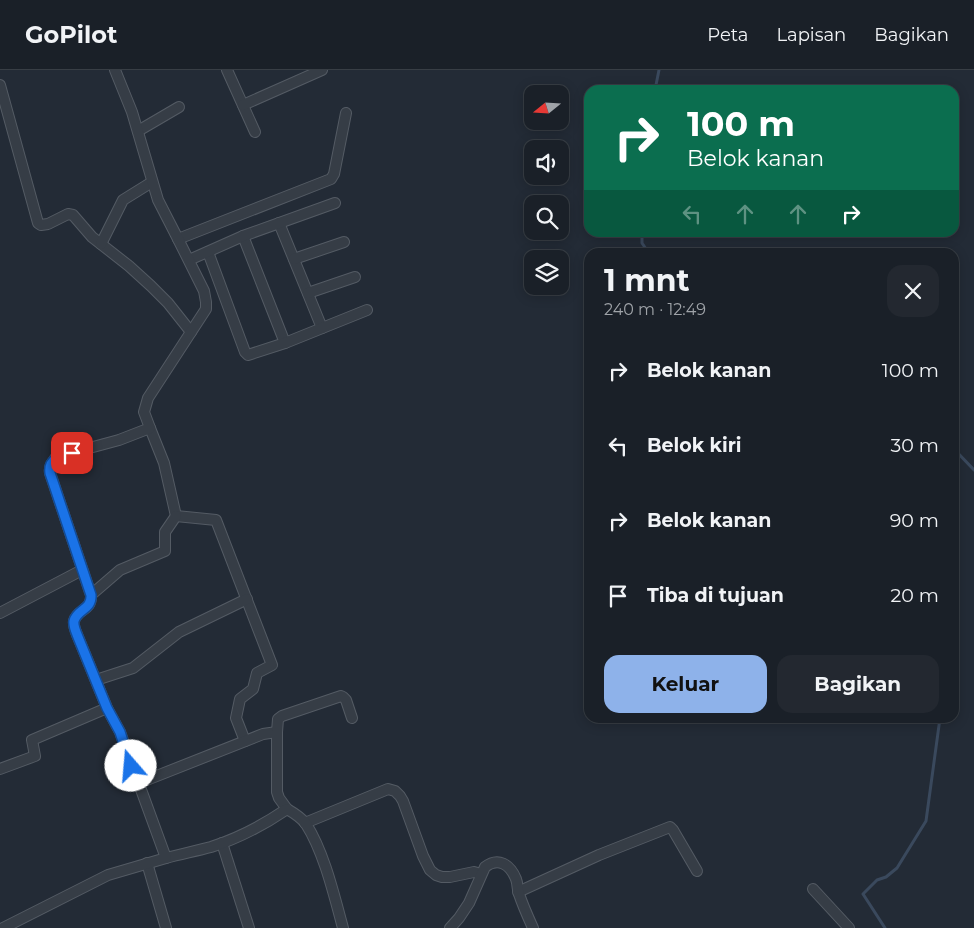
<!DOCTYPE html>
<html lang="id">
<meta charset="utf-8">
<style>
:root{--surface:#1a2028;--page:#232830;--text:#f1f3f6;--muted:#9fa3a8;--line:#383e45;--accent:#8eb2ea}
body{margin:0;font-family:Montserrat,sans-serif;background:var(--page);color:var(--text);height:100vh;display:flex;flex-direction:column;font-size:19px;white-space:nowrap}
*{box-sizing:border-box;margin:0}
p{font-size:16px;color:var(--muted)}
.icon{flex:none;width:28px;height:28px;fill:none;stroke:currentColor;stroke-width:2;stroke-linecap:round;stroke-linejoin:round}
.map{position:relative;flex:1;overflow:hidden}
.sheet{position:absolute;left:584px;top:178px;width:375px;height:475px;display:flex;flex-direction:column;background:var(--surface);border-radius:15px;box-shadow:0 2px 12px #0003,0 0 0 1px var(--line)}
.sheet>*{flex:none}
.top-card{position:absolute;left:584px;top:15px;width:375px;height:152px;border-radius:15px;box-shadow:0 2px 12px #0003,0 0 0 1px var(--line);background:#0b6e4f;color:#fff;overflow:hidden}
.needle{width:32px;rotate:252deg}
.controls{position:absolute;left:524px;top:15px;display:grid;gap:10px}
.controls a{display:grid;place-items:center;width:45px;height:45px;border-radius:10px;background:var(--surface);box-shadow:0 2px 12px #0003,0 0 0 1px var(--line);font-size:25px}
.pin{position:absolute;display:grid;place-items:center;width:42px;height:42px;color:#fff;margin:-21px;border-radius:10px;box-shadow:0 2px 8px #0006}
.me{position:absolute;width:55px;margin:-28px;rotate:342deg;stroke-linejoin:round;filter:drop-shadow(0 0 4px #0008)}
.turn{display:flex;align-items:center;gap:18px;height:105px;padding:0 20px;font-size:22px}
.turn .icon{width:65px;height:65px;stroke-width:2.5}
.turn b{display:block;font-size:35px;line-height:42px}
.lanes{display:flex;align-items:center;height:48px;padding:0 20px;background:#0003;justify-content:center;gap:25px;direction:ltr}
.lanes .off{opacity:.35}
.round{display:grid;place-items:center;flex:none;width:52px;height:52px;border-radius:15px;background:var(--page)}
.headline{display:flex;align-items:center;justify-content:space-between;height:85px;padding:0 20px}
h1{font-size:30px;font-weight:700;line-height:38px}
.button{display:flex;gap:10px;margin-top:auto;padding:10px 20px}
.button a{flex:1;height:58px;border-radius:15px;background:var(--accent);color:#111;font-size:20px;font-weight:700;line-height:58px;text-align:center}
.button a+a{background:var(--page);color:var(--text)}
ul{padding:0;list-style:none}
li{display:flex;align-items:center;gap:15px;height:75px;padding:0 20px}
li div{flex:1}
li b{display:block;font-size:19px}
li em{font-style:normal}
header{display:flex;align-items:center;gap:30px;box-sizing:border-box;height:70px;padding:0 25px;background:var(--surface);border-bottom:1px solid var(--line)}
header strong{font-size:24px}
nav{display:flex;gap:28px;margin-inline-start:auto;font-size:18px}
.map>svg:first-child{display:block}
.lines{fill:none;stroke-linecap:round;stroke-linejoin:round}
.stream{stroke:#3a495d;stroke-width:3}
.street-casing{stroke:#545b64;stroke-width:12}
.street{stroke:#363d46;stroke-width:10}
.route-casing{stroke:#114b97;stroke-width:12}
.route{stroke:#1a73e8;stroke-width:9}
</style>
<header>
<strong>GoPilot</strong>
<nav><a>Peta</a><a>Lapisan</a><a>Bagikan</a></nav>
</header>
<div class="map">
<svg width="974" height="858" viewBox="0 0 974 858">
<rect width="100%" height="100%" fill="#232b36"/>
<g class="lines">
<g class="stream">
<path d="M655 20 659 0"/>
<path d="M642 162V173L648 182"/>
<path d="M954 379 974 400"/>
<path d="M885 858 863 824 877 810 886 807 897 798 926 751 940 648"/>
</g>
<defs>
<g id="street">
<path d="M227 0 255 62"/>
<path d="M0 15 38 153 41 155 48 154 68 144 73 145 92 167 129 196 151 216 168 233 191 262"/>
<path d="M243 35 322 0"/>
<path d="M138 61 179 37"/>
<path d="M279 153 322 258"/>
<path d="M243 166 285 273"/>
<path d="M178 169 331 109 334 104 346 43"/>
<path d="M101 174 123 130 152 112"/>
<path d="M208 182 245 282 248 285 285 273 367 240"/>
<path d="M294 189 344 172"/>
<path d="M189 190 243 166 335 133"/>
<path d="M308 223 355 207"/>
<path d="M150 358 164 393 176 446"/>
<path d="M176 446 216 450 272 595 257 603 253 619 240 629 236 648 245 671"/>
<path d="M91 525 120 500 165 481V462L176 446"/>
<path d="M0 543 82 500"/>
<path d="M96 610 133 598 179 562 247 529"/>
<path d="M0 699 35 686 32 670 107 638"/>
<path d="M139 713 263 664 277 662"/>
<path d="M287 739 279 728 277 722V662L278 649 282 646 341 626 343 627 346 630 352 648"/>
<path d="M305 753 388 719 395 721 400 726 403 731 423 786 430 800 436 805 442 807H450L474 802 481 804"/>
<path d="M222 773 249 858"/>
<path d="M166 788C181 784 196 781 211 777 236 769 265 754 287 739 294 743 301 747 306 754 324 782 334 825 343 858"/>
<path d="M147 793 166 858"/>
<path d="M813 819 849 858"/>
<path d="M518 822 599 785 670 757 673 760 697 801"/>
<path d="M3 858 108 805 166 788 120 662 107 638 78 567C76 562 73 556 74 551 77 539 92 541 91 525L50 403C49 396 52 393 56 387L119 370 150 358 144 342 148 328 206 239V232L204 221 178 169 158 130 132 42 115 0"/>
<path d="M450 858 459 848 469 833 485 797C498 787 510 794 516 809 518 814 517 819 519 824 523 836 528 847 533 858"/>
</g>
</defs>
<use href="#street" class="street-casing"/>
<use href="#street" class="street"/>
</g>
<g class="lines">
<defs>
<path id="route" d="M72 383C60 386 48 389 50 403L91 525C92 540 77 539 74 551 73 556 76 562 78 567L107 638 120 662 131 696"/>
</defs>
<use href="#route" class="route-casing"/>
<use href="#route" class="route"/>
</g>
</svg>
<div class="controls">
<a><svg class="needle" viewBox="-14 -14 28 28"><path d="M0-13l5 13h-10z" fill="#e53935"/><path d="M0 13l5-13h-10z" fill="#9fa3a8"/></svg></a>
<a><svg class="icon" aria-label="sound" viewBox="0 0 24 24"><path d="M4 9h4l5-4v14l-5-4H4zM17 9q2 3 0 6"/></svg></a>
<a><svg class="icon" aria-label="search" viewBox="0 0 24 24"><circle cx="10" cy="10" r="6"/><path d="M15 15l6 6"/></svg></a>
<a><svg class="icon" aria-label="layers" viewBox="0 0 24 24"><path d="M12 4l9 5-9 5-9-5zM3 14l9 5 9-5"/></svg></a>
</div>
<div class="pin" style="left:72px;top:383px;background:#d93025"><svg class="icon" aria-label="arrive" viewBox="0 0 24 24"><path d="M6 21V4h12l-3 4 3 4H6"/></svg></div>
<svg class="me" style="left:131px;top:696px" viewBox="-20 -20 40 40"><circle r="19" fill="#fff"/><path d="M0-13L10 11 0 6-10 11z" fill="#1a73e8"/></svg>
<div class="top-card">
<div class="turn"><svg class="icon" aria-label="right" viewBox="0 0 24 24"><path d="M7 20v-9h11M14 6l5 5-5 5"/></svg><div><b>100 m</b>Belok kanan</div></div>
<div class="lanes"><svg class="icon off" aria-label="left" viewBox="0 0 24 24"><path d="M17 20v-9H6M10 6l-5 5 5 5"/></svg><svg class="icon off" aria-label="ahead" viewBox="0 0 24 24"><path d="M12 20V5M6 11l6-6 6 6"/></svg><svg class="icon off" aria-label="ahead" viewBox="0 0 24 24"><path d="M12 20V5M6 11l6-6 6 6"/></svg><svg class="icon" aria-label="right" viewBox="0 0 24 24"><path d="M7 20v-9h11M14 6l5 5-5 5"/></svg></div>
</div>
<section class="sheet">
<div class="headline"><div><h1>1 mnt</h1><p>240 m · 12:49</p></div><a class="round"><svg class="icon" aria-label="close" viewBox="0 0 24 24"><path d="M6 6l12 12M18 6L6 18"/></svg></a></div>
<ul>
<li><svg class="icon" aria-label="right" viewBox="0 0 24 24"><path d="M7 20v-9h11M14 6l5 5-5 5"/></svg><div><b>Belok kanan</b></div><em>100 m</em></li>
<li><svg class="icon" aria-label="left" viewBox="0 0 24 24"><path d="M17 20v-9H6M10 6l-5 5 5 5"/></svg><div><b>Belok kiri</b></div><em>30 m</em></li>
<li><svg class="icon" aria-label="right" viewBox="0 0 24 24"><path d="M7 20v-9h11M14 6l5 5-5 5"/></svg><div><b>Belok kanan</b></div><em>90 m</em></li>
<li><svg class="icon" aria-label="arrive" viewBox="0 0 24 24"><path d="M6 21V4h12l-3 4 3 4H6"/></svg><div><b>Tiba di tujuan</b></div><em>20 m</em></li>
</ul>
<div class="button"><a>Keluar</a><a>Bagikan</a></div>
</section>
</div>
